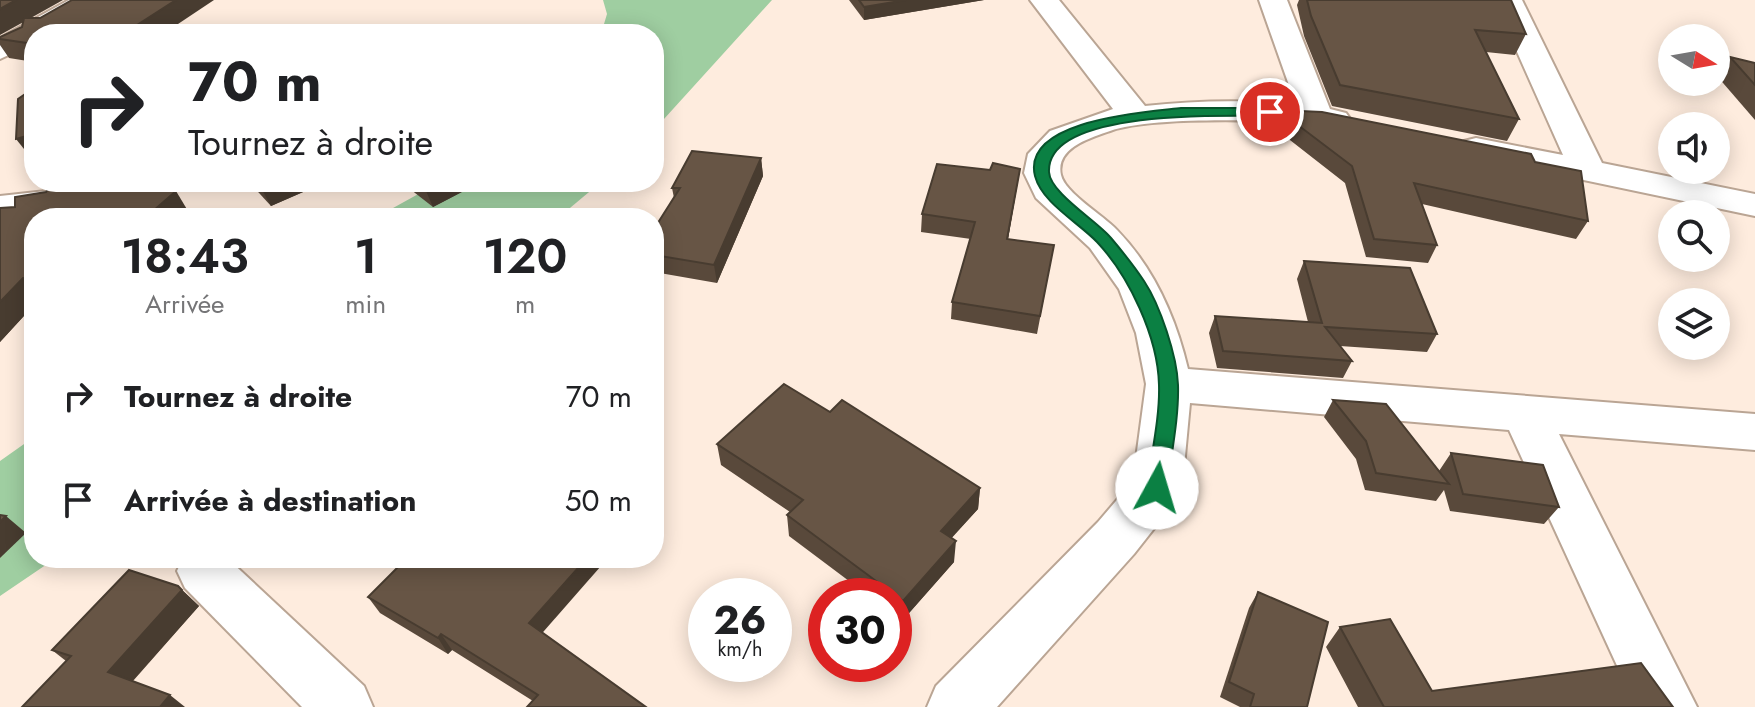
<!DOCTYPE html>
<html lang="fr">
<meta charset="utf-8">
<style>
:root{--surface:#fff;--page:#f2f2f2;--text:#202124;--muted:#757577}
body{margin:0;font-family:Jost,sans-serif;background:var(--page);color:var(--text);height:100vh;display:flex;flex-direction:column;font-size:30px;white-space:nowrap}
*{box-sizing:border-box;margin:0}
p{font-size:26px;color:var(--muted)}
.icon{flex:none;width:44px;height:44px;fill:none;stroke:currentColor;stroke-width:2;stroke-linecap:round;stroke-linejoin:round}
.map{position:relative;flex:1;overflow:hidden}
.details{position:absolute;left:24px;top:208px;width:640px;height:360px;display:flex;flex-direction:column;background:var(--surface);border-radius:32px;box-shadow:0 4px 20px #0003}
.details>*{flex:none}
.hud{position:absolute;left:24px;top:24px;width:640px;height:168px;border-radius:32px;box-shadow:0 4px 20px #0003;background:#fff;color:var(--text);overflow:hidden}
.needle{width:52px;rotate:101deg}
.buttons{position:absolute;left:1658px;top:24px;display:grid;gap:16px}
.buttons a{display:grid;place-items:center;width:72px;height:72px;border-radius:50%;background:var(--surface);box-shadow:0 4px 20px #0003;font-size:40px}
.speed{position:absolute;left:688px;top:578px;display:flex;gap:16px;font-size:40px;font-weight:700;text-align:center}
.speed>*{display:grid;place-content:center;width:104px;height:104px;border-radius:50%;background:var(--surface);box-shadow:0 4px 20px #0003;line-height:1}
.speed small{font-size:20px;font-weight:400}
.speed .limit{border:12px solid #d22;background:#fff;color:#111}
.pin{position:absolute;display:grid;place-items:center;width:68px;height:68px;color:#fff;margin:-34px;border:4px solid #fff;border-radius:50%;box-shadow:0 2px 8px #0007}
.me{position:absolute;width:88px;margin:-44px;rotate:6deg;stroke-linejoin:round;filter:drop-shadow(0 0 6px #0008)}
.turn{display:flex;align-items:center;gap:28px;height:168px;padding:0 32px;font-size:36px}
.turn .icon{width:104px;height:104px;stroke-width:2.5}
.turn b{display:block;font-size:56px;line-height:68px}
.eta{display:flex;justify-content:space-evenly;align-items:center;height:136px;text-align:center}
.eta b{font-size:48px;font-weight:600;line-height:56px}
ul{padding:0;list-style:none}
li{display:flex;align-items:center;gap:24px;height:104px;padding:0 32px}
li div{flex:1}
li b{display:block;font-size:30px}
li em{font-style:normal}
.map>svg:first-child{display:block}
.green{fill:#9fcea1}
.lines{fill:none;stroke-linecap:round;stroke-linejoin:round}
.street-casing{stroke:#baa594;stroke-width:4}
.street{fill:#fff;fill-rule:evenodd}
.wall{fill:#59493b}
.shaded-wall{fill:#483c30}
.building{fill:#675545;stroke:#483c30;stroke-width:2}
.route{fill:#0b8043;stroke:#07532c;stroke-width:2}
</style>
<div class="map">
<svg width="1755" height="707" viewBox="0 0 1755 707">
<rect width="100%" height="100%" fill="#feecde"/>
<g class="green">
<path d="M603 0H772L654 130V34H601L607 14Z"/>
<path d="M440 182H601L558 218H375Z"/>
<path d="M34 437V558H56L0 596V461Z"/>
</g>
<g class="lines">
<defs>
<g id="street">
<path d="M69 0H104L100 6 51 34H34V43L0 59V38Z"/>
<path d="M1030 0H1059L1145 106C1194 101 1246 99 1296 105L1259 0H1287L1330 109 1346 113 1351 120 1346 127C1323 133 1297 125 1274 122 1237 119 1143 119 1110 131 1090 138 1055 148 1061 175 1065 193 1103 215 1117 230 1154 268 1176 318 1188 369L1755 414V450L1559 434 1697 707H1636L1509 430 1190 403 1182 488 1175 502 1134 554 997 707H927L936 686 1098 522 1133 481 1146 384 1136 333 1119 289 1090 248 1036 198 1024 173 1028 154 1050 131 1113 109Z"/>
<path d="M1494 0H1522L1602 163 1755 194V216L1464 155 1459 148 1464 141 1476 138 1563 155Z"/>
<path d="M46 191 59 194 65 202 59 210 0 218V196Z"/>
<path d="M183 558H227L364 686 373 707H302L185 588 177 571Z"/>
</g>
</defs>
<use href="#street" class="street-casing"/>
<use href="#street" class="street"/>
</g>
<g class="wall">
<path d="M63 0 30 18 34 34V62L9 58 0 45V37L22 27 23 22 0 35Z"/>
<path d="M849 0H984L864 20Z"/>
<path d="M1299 0H1511L1526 34 1515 55 1486 52 1519 119 1507 141 1332 106 1304 36 1297 5Z"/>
<path d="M1730 57 1755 63V120L1717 76Z"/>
<path d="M1278 110 1535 162 1588 221 1576 239 1422 204 1437 245 1428 263 1366 257 1345 183 1272 126Z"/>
<path d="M761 158 763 176 717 283 654 272V229L674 198 672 188Z"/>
<path d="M1020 169 1008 239 1054 245 1037 334 951 319 952 302 971 239 921 232 922 214 990 170Z"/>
<path d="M249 182H326L271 206Z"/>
<path d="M401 182H481L433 207Z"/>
<path d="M121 187 188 211 181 218H34V305L0 342V208L15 207 46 192Z"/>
<path d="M1304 261 1437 334 1427 352 1340 346 1352 361 1343 378 1217 368 1209 333 1215 316 1308 322 1297 279Z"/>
<path d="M1333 400 1439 471 1451 453 1559 507 1544 524 1450 511 1444 490 1436 501 1365 490 1356 459 1324 417Z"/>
<path d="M830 412 980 488 978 509 951 538 954 562 902 621 894 615V596H869L789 536 787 515 790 512 721 465 717 444Z"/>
<path d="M178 586 199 606 133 681 66 661 52 650Z"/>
<path d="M1258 592 1307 707H1240L1220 697 1249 608Z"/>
<path d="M368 597 542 633 646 707 533 701 452 650 448 654 380 613Z"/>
<path d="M1340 627 1432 691 1673 707H1358L1326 647Z"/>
</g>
<g class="shaded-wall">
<path d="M16 0H63L0 35V9Z"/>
<path d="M176 0H214L163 34H123Z"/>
<path d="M906 0H984L864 20V7Z"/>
<path d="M34 134V158L32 159 16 139Z"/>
<path d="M761 158 763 176 717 283 714 265Z"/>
<path d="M1020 169 1017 187 1005 256 1007 239Z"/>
<path d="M276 182H326L271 206 261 188Z"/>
<path d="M445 182H481L433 207 426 191Z"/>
<path d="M176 191 188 211 181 218H145Z"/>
<path d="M23 278 34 292V305L0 342V302Z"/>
<path d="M980 488 978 509 939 552 941 531Z"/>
<path d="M6 516 26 533 0 558V522Z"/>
<path d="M956 541 954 562 902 621 903 601Z"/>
<path d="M587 558H608L537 639 529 623Z"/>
<path d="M182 590 199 606 127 687 108 672Z"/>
<path d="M441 634 452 650 448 654 438 638Z"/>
<path d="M170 695 185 707H160Z"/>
</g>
<g class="building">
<path d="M0 0H16L0 9Z"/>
<path d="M72 0H176L123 34H34V44L0 39V37L22 27 24 18H40Z"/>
<path d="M859 0H906L864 7Z"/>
<path d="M1307 0H1511L1526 34 1475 30 1519 119 1340 85 1311 16Z"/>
<path d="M1730 57 1755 63V85Z"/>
<path d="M34 88V134L16 139 18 99Z"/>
<path d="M1278 110 1322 112 1531 154 1535 162 1581 171 1588 221 1414 183 1437 245 1374 239 1352 166Z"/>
<path d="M692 151 761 158 714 265 654 255V229L680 188H672Z"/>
<path d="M993 163 1020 169 1007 239 1054 245 1040 316 952 302 975 222 922 214 937 164 990 170Z"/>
<path d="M53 182H91L120 185 117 188 124 186 176 191 145 218H34V280L23 278 0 302V208L15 207V197L46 192Z"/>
<path d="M255 182H276L261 188Z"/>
<path d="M414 182H445L426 191Z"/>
<path d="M1304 261 1410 268 1437 334 1325 327 1352 361 1223 351 1215 316 1322 323Z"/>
<path d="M784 384 830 412 842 400 980 488 941 531 956 541 903 601 787 515 803 500 717 444Z"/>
<path d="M1333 400 1386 404 1449 484 1376 473 1366 441Z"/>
<path d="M1451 453 1543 465 1559 507 1463 494Z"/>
<path d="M0 515 6 516 0 522Z"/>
<path d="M407 558H587L529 623 646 707H527L538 695 441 634 438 638 368 597Z"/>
<path d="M129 570 178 586 182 590 108 672 170 695 160 707H22L71 656 52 650Z"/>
<path d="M1258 592 1328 622 1307 707H1250L1254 694 1229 682Z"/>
<path d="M1390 619 1432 691 1641 663 1673 707H1384L1340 627Z"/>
</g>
<path class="route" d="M1181 108H1270L1276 112 1270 116C1228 116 1046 108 1049 172 1050 193 1097 221 1111 238 1122 251 1134 266 1144 281 1160 305 1177 356 1178 385 1179 418 1171 455 1167 488L1164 494 1157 496 1150 494 1147 488C1151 455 1160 418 1159 385 1158 337 1129 276 1097 242 1078 222 1042 203 1035 176 1021 119 1148 112 1181 108Z"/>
</svg>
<div class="buttons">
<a><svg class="needle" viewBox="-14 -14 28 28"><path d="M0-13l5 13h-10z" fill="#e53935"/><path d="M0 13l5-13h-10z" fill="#757577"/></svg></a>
<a><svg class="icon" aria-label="sound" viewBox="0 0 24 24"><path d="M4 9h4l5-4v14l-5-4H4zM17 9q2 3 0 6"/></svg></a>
<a><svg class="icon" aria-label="search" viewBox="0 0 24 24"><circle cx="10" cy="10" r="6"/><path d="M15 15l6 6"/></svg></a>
<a><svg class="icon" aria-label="layers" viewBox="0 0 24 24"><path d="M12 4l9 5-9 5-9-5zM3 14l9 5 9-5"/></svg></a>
</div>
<div class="speed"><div>26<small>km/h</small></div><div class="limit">30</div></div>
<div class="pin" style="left:1270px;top:112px;background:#d93025"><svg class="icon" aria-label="arrive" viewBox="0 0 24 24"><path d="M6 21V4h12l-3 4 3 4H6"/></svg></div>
<svg class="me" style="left:1157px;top:488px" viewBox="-20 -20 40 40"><circle r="19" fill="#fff"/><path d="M0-13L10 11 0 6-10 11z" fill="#0b8043"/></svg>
<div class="hud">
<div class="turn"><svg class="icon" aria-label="right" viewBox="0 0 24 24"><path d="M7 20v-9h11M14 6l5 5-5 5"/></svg><div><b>70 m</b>Tournez à droite</div></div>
</div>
<section class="details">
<div class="eta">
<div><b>18:43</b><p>Arrivée</p></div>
<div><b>1</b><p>min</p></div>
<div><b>120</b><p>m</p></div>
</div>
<ul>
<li><svg class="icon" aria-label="right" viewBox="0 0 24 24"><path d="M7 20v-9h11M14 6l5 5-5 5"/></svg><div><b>Tournez à droite</b></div><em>70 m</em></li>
<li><svg class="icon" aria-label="arrive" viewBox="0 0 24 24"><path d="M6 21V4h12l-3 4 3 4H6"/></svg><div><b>Arrivée à destination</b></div><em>50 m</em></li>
</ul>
</section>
</div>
